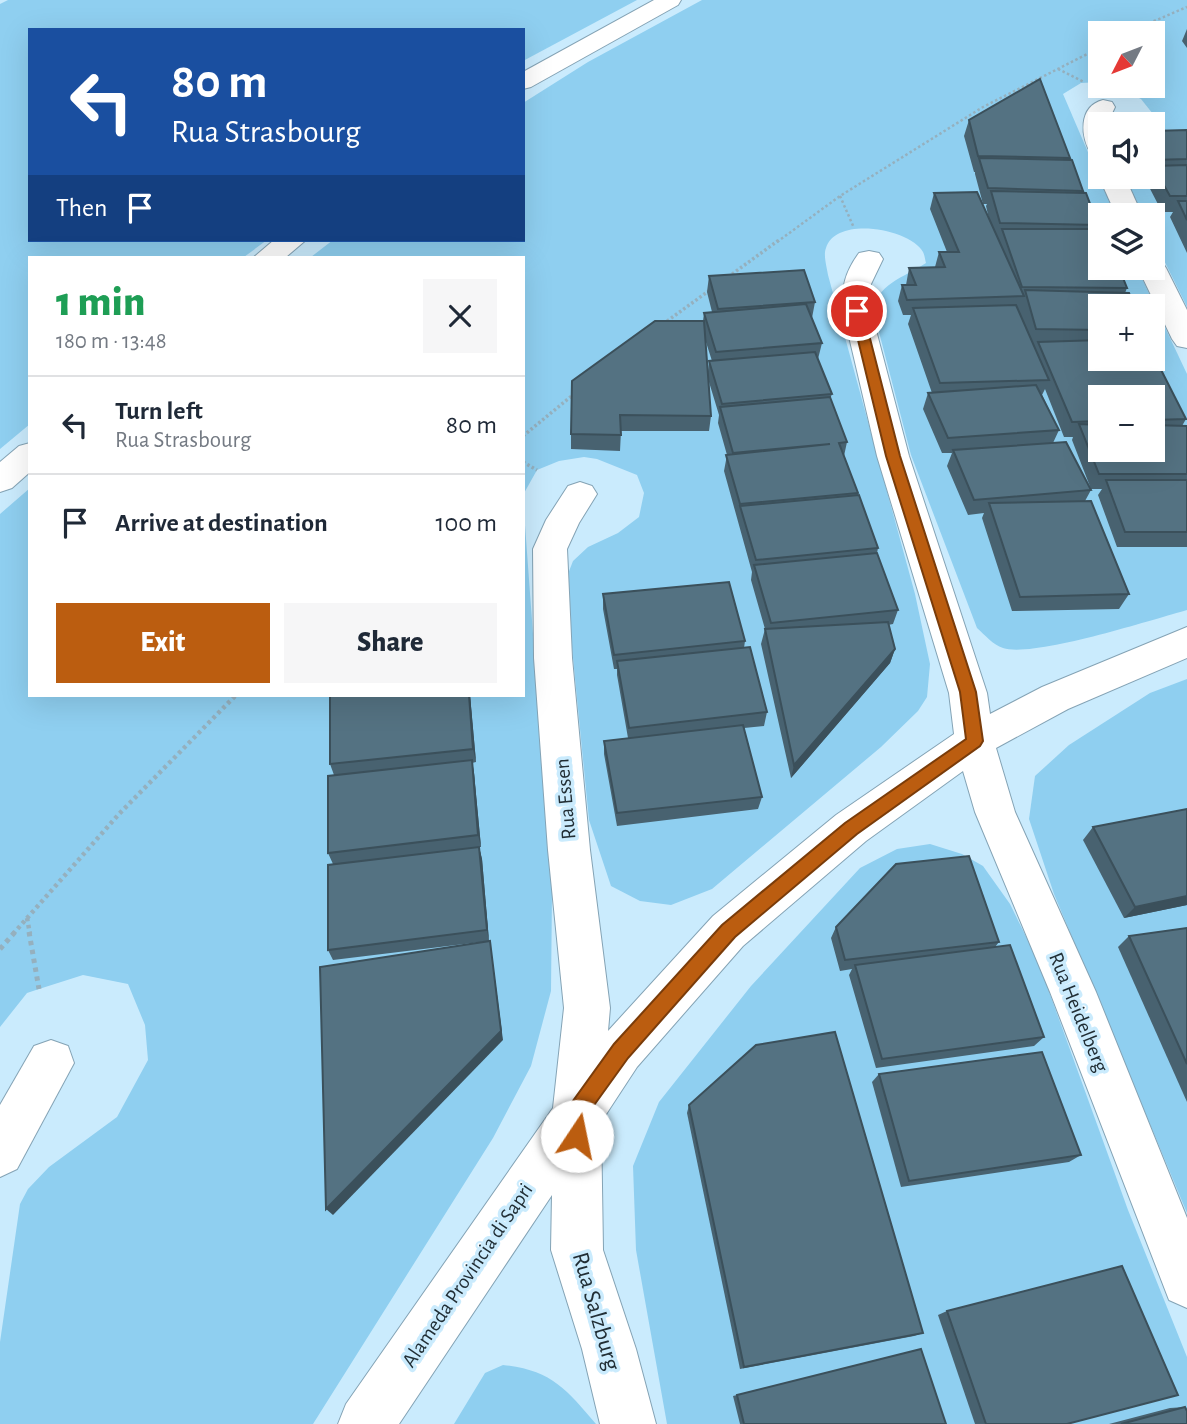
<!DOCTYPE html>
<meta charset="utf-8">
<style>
:root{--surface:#fff;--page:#f6f6f7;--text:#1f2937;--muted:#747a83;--line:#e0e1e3;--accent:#bb5d10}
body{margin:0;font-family:"Alegreya Sans",sans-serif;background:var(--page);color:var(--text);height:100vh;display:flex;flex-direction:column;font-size:26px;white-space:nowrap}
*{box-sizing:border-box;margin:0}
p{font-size:23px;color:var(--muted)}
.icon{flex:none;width:38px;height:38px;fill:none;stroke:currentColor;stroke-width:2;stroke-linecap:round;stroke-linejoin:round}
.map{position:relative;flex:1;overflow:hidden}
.drawer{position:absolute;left:28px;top:256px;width:497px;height:441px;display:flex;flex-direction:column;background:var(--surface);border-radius:0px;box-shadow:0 7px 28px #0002}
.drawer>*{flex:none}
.guide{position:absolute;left:28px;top:28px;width:497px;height:214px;border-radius:0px;box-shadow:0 7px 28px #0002;background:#1a4fa0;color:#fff;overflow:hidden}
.needle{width:46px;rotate:228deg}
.tools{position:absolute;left:1088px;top:21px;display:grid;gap:14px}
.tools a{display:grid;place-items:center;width:77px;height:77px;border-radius:0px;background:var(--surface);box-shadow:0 7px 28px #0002;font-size:35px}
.pin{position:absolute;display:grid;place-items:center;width:60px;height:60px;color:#fff;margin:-30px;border:4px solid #fff;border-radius:50%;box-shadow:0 2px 7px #0007}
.me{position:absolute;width:77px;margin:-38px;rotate:11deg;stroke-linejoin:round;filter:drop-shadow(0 0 5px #0008)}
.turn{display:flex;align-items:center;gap:24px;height:147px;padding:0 28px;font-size:32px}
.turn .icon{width:91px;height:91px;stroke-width:2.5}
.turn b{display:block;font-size:49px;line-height:60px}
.then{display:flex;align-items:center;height:66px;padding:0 28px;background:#0003;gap:14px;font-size:26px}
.round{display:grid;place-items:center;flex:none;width:74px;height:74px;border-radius:0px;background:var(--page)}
.head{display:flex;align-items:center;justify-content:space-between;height:119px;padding:0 28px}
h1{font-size:42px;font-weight:800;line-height:52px;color:#1e9e55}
.primary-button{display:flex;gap:14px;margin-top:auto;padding:14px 28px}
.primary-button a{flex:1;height:80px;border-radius:0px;background:var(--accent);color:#fff;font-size:28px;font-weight:800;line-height:80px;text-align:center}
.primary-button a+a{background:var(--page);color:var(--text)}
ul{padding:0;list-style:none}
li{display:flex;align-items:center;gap:21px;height:98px;padding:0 28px;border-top:2px solid var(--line)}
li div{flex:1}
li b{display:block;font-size:26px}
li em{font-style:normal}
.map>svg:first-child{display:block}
.green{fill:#8fcff0;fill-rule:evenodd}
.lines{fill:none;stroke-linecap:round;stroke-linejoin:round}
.street-casing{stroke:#84a3b5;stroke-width:2}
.secondary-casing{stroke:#84a3b5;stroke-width:2}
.path-far3{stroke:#95b0be;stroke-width:2.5;stroke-dasharray:2.5 2.5;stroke-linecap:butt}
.path-far2{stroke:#95b0be;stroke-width:3.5;stroke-dasharray:2.5 2.5;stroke-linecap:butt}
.path-far1{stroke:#95b0be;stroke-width:4.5;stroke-dasharray:3.5 3.5;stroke-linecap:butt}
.path{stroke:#95b0be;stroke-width:5;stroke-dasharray:4.5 4.5;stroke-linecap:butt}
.street{fill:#fff;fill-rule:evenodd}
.secondary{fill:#fff;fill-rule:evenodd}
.wall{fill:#486270;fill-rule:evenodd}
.shaded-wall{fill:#3b505b}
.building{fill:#547282;stroke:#3b505b;stroke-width:2}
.route{fill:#bb5d10;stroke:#7a3c0a;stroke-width:2}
.labels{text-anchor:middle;stroke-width:7;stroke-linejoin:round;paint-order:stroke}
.street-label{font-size:21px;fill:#212e35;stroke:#caebfd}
.near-street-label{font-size:24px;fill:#212e35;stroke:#caebfd}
</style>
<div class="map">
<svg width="1187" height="1424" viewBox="0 0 1187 1424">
<rect width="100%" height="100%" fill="#caebfd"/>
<g class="green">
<path d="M8 0H637L523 61V30H30V240H267L244 257H30V424L0 449V4Z"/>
<path d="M702 0H1187V307L1153 238V215H1142L1124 177H1153V124H1144L1153 114 1141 99 1114 86H1153V33H1101V82L1081 83 1063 94 1115 215H1101V268H1137L1187 374V610C1151 620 1033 658 1003 648 993 645 985 635 977 628L911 455 874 313C874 285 905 277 926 263 925 260 925 256 923 252 911 229 836 215 826 248 823 255 827 268 828 275L915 594 930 664 927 697 918 711 881 747 712 889 671 905 640 901 611 886 589 820 568 607 566 579 573 561 588 547 618 533 639 517 644 493 637 475 597 459 584 457 559 461 537 470 523 495V257H311L333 240H523V103L588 62ZM1101 306H1153V359H1101ZM1101 397H1153V450H1101Z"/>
<path d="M30 488V695H523V498L552 892 551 991 531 1066 493 1138 313 1424H0V1342L20 1204 28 1189 49 1167 117 1117 148 1060 145 1025 128 984 83 975 39 989 27 993 0 1027V514Z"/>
<path d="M1187 679V1213L1054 894 1029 819 1035 776 1069 745 1150 693Z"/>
<path d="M930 844 962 854 983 866 1010 904 1038 961 1128 1210 1187 1357V1424H667L636 1250 633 1166 659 1102 751 986 860 868 897 849Z"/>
<path d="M503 1365C551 1370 566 1389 596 1424H454L485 1373Z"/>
</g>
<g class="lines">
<defs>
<g id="street">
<path d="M1103 100 1112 102 1115 107 1107 124H1101V157L1092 155C1080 138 1078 106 1103 100Z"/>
<path d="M1101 175 1125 177 1142 215H1116L1099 177Z"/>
<path d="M869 251 879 253 883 259 871 284V311L909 456 987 693 990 714 1042 687 1187 627V658L1068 709 996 748 1015 812 1096 992 1187 1218V1308L1169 1300 1050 992 975 812 963 771 866 841 743 946 637 1067 601 1122 603 1250 636 1349 656 1424H600L582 1349 551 1250 552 1195 399 1424H338L346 1404 553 1108 564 1008 548 850 534 658 533 549 546 520 568 486 580 482 592 486 597 494 579 523 567 549 572 658 590 850 610 1008 608 1031 713 916 836 815 954 734 949 693 877 456 843 311C841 288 845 272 859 253Z"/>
<path d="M1153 260 1162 262 1166 268 1187 310V348L1177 346 1172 339 1138 268H1153Z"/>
<path d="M51 1040 68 1046 74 1063 17 1169 0 1177V1105L34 1046Z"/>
</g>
<g id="secondary">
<path d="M654 0H681L678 5 531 87 523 89V72Z"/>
<path d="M274 240H306L286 257H254Z"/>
<path d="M30 443V472L12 488 0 492V462L19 446Z"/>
</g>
</defs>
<use href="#street" class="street-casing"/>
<use href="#secondary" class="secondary-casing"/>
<g class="path-far3">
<path d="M1126 33 1187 7"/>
<path d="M1058 69 1084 82"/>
<path d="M840 196 854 228"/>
<path d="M777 242 840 196 983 107 1101 47"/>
</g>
<g class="path-far2">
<path d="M728 277 779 240"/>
<path d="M663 324 710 290"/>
<path d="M523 436 574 394"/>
<path d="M523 462 537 470"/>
</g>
<g class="path-far1">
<path d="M27 918 30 934"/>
<path d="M13 934 119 814 236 695"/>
</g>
<g class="path">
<path d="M29 932 39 989"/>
<path d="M0 949 15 932"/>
</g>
<use href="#street" class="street"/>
<use href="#secondary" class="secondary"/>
</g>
<g class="wall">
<path d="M1187 29V48L1182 41Z"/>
<path d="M969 120 1070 158V160L1083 191V193L1098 225 1096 229 1127 288 1125 293 1101 306V359L1186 419 1182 426H1187V547H1117L1098 495 1102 489H1091L1072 440 1073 437H1064L1045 389 1042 395 1059 430 1053 443 1091 490 1085 501 1129 594 1119 609 1012 611 982 518 984 513 968 515 947 466 952 453H942L923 409 928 393H932L908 324 911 315H903L898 301 902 285H906L909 268 935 267 939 252H947L930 209 934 193 989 219 986 206 987 204H983L975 174V172H974L964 136ZM1101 397H1153V450H1101Z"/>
<path d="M1187 130V253L1170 217 1173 212H1162L1146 181 1148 177H1153V131Z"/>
<path d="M709 276 815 302 812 318 822 343 818 359 832 394 830 399 847 442 844 456 858 493V495L878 548 877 553 898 610 893 624 888 625 895 649 890 663 791 778 761 644 765 629 751 580 752 572 724 471 727 455 718 423 719 415 709 382 711 416 709 431H621L620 451 571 449V434L703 321 704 313 712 312 707 292ZM705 339 712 361H709L708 371Z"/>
<path d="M603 594 745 641 744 648 767 712 764 726 744 728 762 797 758 809 617 826 604 754V741L628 738 617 675V669H614L603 609Z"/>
<path d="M339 695H470L476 762 472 763 474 773 481 847H479L482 859 489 941 333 960 328 950 333 864 328 853 334 775 330 764Z"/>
<path d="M1187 809V905L1124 918 1083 840 1093 827Z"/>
<path d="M836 927 999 942 995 947 1044 1037 1034 1046 876 1068 849 975 852 969 840 971 831 938Z"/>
<path d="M1187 928V1102L1118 947 1129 936Z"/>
<path d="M879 1074 1081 1155 1069 1162 901 1187 872 1082Z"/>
<path d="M689 1105 923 1333 914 1336 740 1369 687 1113Z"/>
<path d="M947 1311 1067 1424H975L938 1315Z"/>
<path d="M737 1395 946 1424H740L733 1396Z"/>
<path d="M1185 1407 1187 1424H1109L1170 1408Z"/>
</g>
<g class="shaded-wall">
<path d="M895 649 890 663 791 778 794 765Z"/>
<path d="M469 695H470L476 762 473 749Z"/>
<path d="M472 760 474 773 481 847 478 835Z"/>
<path d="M479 847 482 859 489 941 487 930Z"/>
<path d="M1187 896V905L1124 918 1135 907Z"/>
<path d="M490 941 503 1040 333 1215 326 1209Z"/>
</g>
<g class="building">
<path d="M1040 79 1070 158 978 156 969 120Z"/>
<path d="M1187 130V159L1153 160V131Z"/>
<path d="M979 158 1072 160 1083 191 988 188Z"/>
<path d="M1187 165V196H1170L1153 166Z"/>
<path d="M991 191 1086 193 1098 225 1000 223Z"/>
<path d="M977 192 1024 296 907 300 902 285H916L909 268 945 267 939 252H959L934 193Z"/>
<path d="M1178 201H1187V220Z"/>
<path d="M1002 229H1101V268H1119L1127 288 1022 287Z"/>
<path d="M804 270 815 302 718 309 709 276Z"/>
<path d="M1025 290 1129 293 1134 306H1101V330L1036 329Z"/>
<path d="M806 304 822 343 716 352 704 313Z"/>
<path d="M1016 305 1049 380 940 383 913 308Z"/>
<path d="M655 321H704L711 416 620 415 621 435 571 434 572 381Z"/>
<path d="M1101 340V359H1153V354L1186 419 1153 420V397H1101V421L1072 422 1038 342Z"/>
<path d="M815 352 832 394 722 404 709 361Z"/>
<path d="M1036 385 1059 430 948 438 928 393Z"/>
<path d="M830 397 847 442 839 443 858 493 740 504 726 455 830 444 733 453 720 407Z"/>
<path d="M1079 424 1101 425V450H1153V425L1187 426V474H1099Z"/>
<path d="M1066 442 1091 490 974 500 953 450Z"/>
<path d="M1106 480H1187V532H1125Z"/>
<path d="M859 495 878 548 756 560 740 506Z"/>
<path d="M1091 501 1129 594 1020 597 989 503Z"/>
<path d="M877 553 898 610 771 623 754 565Z"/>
<path d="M729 582 745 641 614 655 603 594Z"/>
<path d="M888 622 895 649 794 765 765 629Z"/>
<path d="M750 647 767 712 629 728 617 661Z"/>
<path d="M339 695H469L473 749 330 764V696Z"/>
<path d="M743 725 762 797 617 813 604 741Z"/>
<path d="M472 760 478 835 328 853V776Z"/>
<path d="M1187 809V896L1135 907 1093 827Z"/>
<path d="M479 847 487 930 328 950V865Z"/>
<path d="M969 856 999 942 845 960 836 927 896 864Z"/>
<path d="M1187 928V1064L1129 936Z"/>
<path d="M490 941 501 1031 326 1209 320 967Z"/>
<path d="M1010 945 1044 1037 882 1059 855 965Z"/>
<path d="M835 1032 923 1333 744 1367 689 1105 756 1045Z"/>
<path d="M1042 1052 1081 1155 909 1181 879 1074Z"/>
<path d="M1122 1266 1178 1395 1067 1424H986L947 1311Z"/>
<path d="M921 1349 946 1424H744L737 1395Z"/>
<path d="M1185 1407 1187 1411V1424H1121Z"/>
</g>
<path class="route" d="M857 307 863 311 900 456 976 692 983 741 980 746 857 834 735 937 628 1058 587 1115V1136L584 1143 577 1146 570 1143C565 1132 565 1116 570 1105L614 1044 722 925 845 823 966 739 960 692 886 456 851 311Z"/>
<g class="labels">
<g class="street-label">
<text transform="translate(565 799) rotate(-95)" y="7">Rua Essen</text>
<text transform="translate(1079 1012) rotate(68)" y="7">Rua Heidelberg</text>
<text transform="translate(467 1275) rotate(-56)" y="7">Alameda Provincia di Sapri</text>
</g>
<g class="near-street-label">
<text transform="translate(597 1311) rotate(74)" y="8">Rua Salzburg</text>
</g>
</g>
</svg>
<div class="tools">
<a><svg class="needle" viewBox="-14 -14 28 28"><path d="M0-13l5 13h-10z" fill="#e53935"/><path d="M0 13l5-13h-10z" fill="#747a83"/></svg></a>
<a><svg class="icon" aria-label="sound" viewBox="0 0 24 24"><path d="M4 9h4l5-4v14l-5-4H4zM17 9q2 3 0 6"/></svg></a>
<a><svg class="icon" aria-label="layers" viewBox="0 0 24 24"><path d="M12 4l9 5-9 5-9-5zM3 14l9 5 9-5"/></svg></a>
<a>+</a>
<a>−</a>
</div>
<div class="pin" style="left:857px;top:311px;background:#d93025"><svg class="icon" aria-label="arrive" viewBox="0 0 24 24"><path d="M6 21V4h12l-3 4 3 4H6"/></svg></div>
<svg class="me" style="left:577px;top:1136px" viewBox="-20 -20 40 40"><circle r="19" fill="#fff"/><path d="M0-13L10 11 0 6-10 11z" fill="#bb5d10"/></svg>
<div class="guide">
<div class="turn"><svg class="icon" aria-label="left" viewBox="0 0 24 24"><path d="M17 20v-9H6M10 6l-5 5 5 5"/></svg><div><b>80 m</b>Rua Strasbourg</div></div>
<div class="then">Then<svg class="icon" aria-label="arrive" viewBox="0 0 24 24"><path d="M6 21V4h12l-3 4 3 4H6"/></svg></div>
</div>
<section class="drawer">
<div class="head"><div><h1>1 min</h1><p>180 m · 13:48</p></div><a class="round"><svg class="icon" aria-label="close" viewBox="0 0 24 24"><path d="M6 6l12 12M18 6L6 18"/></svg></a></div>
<ul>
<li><svg class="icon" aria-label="left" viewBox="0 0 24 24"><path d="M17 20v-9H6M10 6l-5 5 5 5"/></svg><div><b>Turn left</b><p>Rua Strasbourg</p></div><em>80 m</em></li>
<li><svg class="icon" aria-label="arrive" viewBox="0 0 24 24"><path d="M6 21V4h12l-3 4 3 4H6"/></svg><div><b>Arrive at destination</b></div><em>100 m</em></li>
</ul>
<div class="primary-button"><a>Exit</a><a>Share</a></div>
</section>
</div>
